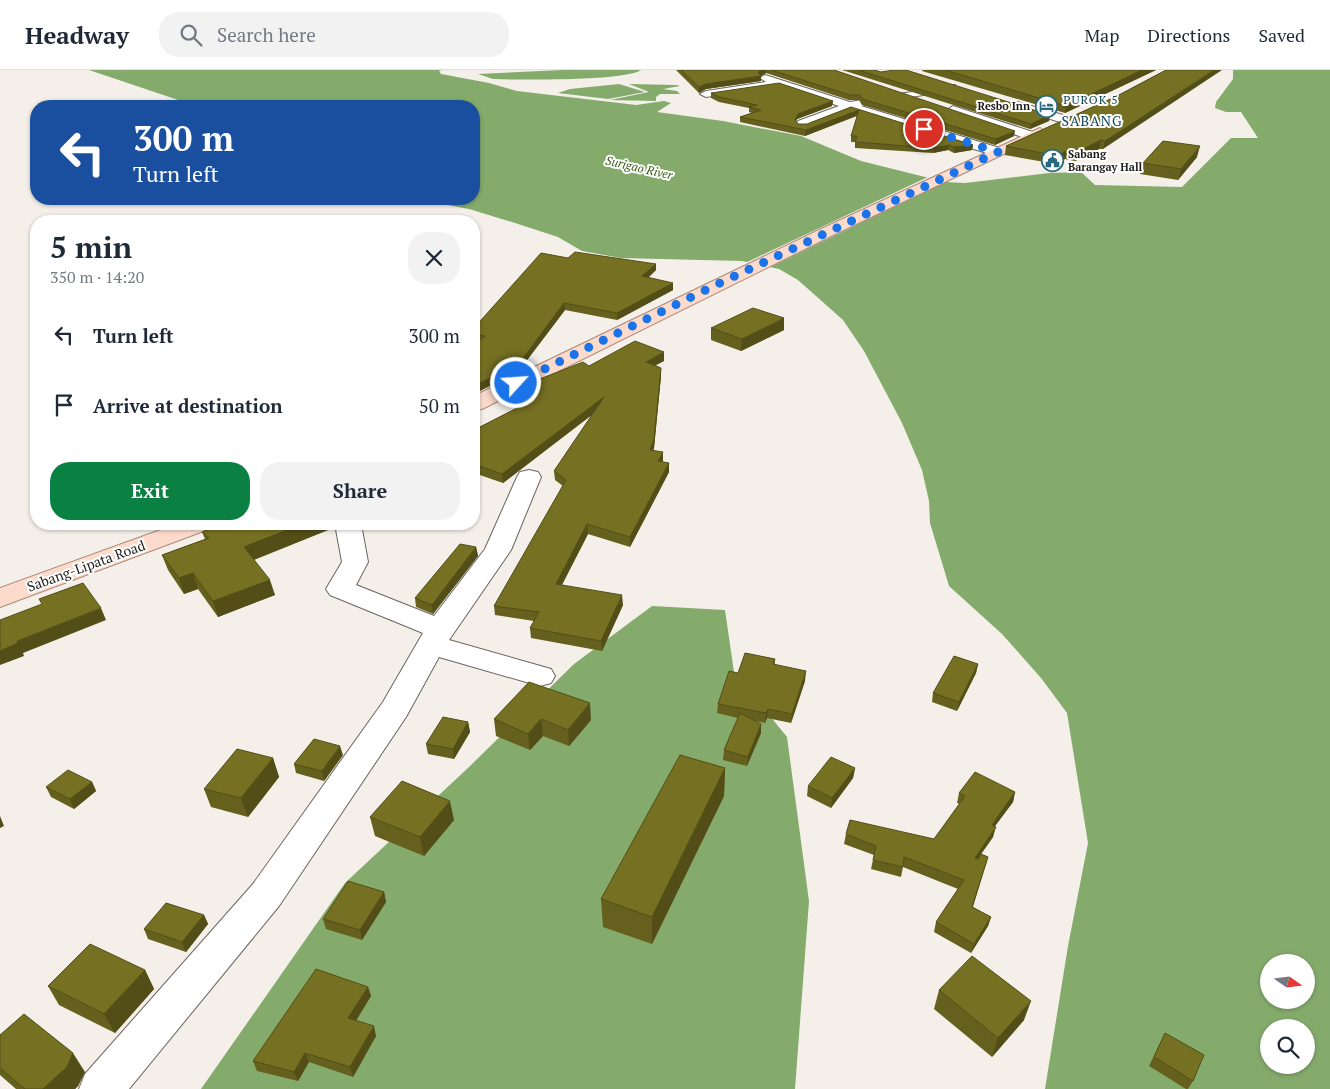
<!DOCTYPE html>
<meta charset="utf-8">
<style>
:root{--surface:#fff;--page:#f2f2f3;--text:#1f2937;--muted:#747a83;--line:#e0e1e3;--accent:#0b8043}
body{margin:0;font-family:"PT Serif",serif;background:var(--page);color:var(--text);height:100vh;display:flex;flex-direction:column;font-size:19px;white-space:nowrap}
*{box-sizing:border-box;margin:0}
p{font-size:16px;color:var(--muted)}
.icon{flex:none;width:28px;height:28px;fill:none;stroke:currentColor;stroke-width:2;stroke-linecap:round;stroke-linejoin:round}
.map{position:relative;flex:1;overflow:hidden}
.details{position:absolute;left:30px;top:145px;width:450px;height:315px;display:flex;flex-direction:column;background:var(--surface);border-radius:20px;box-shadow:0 1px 4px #0004}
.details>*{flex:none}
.banner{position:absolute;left:30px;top:30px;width:450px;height:105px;border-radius:20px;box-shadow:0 1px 4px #0004;background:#1a4fa0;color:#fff;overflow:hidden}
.needle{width:32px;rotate:104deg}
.buttons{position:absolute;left:1260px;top:884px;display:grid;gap:10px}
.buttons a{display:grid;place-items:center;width:55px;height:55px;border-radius:50%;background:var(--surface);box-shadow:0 1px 4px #0004;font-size:25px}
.pin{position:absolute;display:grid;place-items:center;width:42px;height:42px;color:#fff;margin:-21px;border:2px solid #fff;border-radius:50%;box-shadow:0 1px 5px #0007}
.me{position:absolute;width:55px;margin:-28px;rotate:64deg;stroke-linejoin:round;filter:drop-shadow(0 0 4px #0008)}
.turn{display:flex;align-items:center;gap:18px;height:105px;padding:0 20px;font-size:22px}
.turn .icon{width:65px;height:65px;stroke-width:2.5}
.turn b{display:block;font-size:35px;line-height:42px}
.round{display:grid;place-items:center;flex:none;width:52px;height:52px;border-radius:20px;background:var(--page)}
.head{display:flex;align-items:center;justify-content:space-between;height:85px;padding:0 20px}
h1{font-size:30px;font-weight:800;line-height:38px}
.button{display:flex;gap:10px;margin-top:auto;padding:10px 20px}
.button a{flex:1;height:58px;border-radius:20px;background:var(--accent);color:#fff;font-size:20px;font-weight:800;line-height:58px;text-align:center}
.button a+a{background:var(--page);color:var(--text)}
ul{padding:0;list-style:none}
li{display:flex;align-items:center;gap:15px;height:70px;padding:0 20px}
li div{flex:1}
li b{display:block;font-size:19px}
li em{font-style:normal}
header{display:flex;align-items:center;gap:30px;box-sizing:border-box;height:70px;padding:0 25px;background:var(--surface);border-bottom:1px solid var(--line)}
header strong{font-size:24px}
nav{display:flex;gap:28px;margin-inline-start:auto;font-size:18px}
.search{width:350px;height:45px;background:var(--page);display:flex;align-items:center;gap:12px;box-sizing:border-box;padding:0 18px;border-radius:20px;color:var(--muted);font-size:19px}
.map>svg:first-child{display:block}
.water{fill:#84ab6c;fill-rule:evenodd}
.pier{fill:#f4efe9}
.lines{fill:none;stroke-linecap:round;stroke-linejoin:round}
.minor-casing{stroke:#696560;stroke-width:2}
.major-casing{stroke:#ad8978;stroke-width:2}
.minor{fill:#fff;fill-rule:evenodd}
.major{fill:#fcdbcc;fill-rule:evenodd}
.wall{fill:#65601d}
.shaded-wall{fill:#534e18}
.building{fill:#767022;stroke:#534e18}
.route{stroke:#1a73e8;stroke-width:9;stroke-dasharray:0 16.2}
.labels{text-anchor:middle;stroke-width:4;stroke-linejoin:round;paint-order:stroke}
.far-poi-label{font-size:11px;font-weight:bold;fill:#1e1c1a;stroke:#fff;text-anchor:end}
.far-neighbourhood-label{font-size:12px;letter-spacing:1px;fill:#0f4554;stroke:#fff}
.far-water-label{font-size:12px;font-style:italic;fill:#365b1a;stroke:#fff}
.far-quarter-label{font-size:14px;letter-spacing:1px;fill:#0f4554;stroke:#fff}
.street-label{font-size:14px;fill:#1e1c1a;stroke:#fff}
</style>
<header>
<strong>Headway</strong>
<div class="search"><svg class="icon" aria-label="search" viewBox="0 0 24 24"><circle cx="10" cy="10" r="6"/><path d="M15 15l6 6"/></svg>Search here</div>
<nav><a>Map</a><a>Directions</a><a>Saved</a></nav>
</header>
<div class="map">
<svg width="1330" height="1019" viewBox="0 0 1330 1019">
<rect width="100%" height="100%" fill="#f4efe9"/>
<g class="water">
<path d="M89 0H442L439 1 441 4 489 13 517 21 636 35 664 31 671 33 657 42 723 51 801 66 861 91 945 112 965 113 1049 103 1081 102 1095 115 1182 117 1231 68H1258L1241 42H1226L1215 38 1216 32 1233 9V0H1330V1019H1045L1068 876 1088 773 1067 643 1041 608 1002 564 949 516 930 453 929 431 922 400 902 353 864 281 843 250 798 210 779 199 742 191 621 188 582 181 558 167 512 152 469 139 415 129H474V36H196ZM1269 892H1306V930H1269ZM1269 958H1306V995H1269Z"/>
<path d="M563 0H641C625 11 519 10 493 9L478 4Z"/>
<path d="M619 14 645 22 608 29 558 23 570 19Z"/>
<path d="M629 14 677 15 680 16 663 19 677 21 680 24H660L656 27V31L610 30 649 22Z"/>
<path d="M652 536 725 540 734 602 787 667 809 831 795 1019H201L345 813 469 697 574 594Z"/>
</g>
<path class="pier" d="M930 106 951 109 766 199 743 194Z"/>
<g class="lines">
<defs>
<g id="minor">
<path d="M765 5 850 32 955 15 956 17 951 20 861 36 1003 79 1005 82 998 86 993 85 850 40 806 57H798L796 54 798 51 839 36 779 16 706 27 700 24 706 21 766 12 760 8Z"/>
<path d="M1014 31 1070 47 1072 50 1066 54 1010 36 1008 34Z"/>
<path d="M953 36 1036 63 1038 66 1036 69H1028L949 42 947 40Z"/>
<path d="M529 400 538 402 541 407 511 480 449 570 551 599 555 606 551 613 540 616 439 587 406 647 279 836 129 1019H79L85 1004 253 814 383 632 423 563 330 525 326 519 342 492 335 454H361L368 492 356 515 434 546 485 479 517 407 520 402Z"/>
</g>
<g id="major">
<path d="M1040 58 1046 62 1044 65 833 165 482 339 474 340V326L821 159Z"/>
<path d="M177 454H213L209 459 0 537V518Z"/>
</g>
</defs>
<use href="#minor" class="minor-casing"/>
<use href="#major" class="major-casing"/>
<use href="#minor" class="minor"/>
<use href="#major" class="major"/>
</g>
<g class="wall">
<path d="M676 0H834L1014 66 995 75 862 35 859 30H849L766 3 761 6V11L706 19 699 23Z"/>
<path d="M842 0H874L1049 51 1030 59Z"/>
<path d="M923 0H1156L1065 43 922 1Z"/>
<path d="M1166 0 1103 79H1099L1075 91 1065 89 1056 94 1005 85 1006 76 1115 27Z"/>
<path d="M711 23 833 31 832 36 797 49 796 51 798 54H807L851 37 973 75 972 80 954 83 948 80 933 83 855 78V72H851V66L857 46 805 66 740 52V47L752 43 749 42V38L719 32 711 28Z"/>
<path d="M1197 87 1178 110 1140 104 1143 93Z"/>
<path d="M568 188 656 194V200L648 208 673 220 617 250 565 240 518 302 476 273 474 272V258Z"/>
<path d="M711 258 784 260 741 281 711 270Z"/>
<path d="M664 291 655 295 661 298V306L654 378 653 381 663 391 662 392 669 393V402L630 477 588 464 562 515 623 535 602 581 531 568 530 558 534 551 495 545 494 536 563 416 555 410 554 401 592 345 503 413 474 403V360L521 336 517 326V318L589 296Z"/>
<path d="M333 458 254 490 275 525 218 547 198 519 184 524 168 500 162 485 205 469 202 462Z"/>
<path d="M476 477 478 486 433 544 416 537 415 528Z"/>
<path d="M775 589V595L805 611 791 653 767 648 765 653 756 651 761 663 747 696 723 690 724 680 738 648 717 643 718 634 738 603Z"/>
<path d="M978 594 976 603 957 641 932 632 933 623Z"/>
<path d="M494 649 591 650 569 676 543 666 530 680 496 666Z"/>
<path d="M468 652 470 662 454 689 428 684 426 674Z"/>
<path d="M343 685 324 711 296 703 294 694Z"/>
<path d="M273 688 279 707 248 747 211 737 204 719Z"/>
<path d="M725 698 724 726 652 874 603 857 601 829Z"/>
<path d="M855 698 853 708 831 738 807 726 808 716Z"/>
<path d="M92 712 96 721 74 739 51 727 46 717Z"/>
<path d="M1015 722 1013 732 995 756 993 767 981 784 988 787 973 837 991 847 988 856 971 883 934 862 936 852 958 819 903 797 901 807 871 799 874 785 844 774 846 764 934 769 960 734 957 733 959 723Z"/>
<path d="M370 747 454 750 424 786 375 766Z"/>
<path d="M384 822 386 832 362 870 326 859 323 849Z"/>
<path d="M204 845 208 854 186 882 148 869 144 859Z"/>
<path d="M145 900 154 919 115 963 59 935 48 916Z"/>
<path d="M368 917 371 926 356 951 376 966 353 1007 309 992 298 1011 257 1001 253 991Z"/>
<path d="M939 920 1024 950 992 987 934 939Z"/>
<path d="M1165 963 1193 1011 1188 1019H1186L1149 996Z"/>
<path d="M0 965 85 1002 78 1016 75 1019H16L0 1005Z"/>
</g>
<g class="shaded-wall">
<path d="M763 0H766V3L761 6V11L706 19 699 23V17L706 14 758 2Z"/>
<path d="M1142 0H1156L1065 43 1066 36Z"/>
<path d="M1214 0H1222L1103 79 1105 71Z"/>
<path d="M833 31 832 36 797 49 794 55 795 50 798 44Z"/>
<path d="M859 40 858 45 805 66 806 60Z"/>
<path d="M1050 45 1049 51 1030 59 1031 54Z"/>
<path d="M1015 61 1014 66 995 75 996 69Z"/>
<path d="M1101 70 1099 79 1075 91 1077 82Z"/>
<path d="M949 75 948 80 933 83 934 78Z"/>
<path d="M973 75 972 80 954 83V77Z"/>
<path d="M1200 76 1197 87 1178 110 1181 99Z"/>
<path d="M1067 80 1065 89 1056 94 1058 86Z"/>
<path d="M656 194V200L642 213V206Z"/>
<path d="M673 213V220L617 250V243Z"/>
<path d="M564 233 565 240 518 302 474 324V316Z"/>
<path d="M784 248V260L741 281 742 269Z"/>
<path d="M664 282V291L647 300 646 292Z"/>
<path d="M661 298V306L654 378 650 389V380Z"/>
<path d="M604 327V335L503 413 502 404Z"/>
<path d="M663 382V391L658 400V391Z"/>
<path d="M669 393V402L630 477V467Z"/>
<path d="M302 454H332L333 458 248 492 244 477Z"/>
<path d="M587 454 588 464 557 524 556 514Z"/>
<path d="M476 477 478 486 433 544 432 535Z"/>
<path d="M193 503 198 519 184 524 179 508Z"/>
<path d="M270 510 275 525 218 547 213 531Z"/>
<path d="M622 525 623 535 602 581 601 571Z"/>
<path d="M101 538 106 550 23 583 24 586 0 595V581L17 571Z"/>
<path d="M978 594 976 603 957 641 959 632Z"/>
<path d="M806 601 805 611 791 653 792 644Z"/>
<path d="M590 633 591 650 569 676 568 660Z"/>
<path d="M768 639 767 648 765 653 766 643Z"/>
<path d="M541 649 543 666 530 680 528 664Z"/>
<path d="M468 652 470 662 454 689 453 679Z"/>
<path d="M761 654V663L747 696 748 687Z"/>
<path d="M340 676 343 685 324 711 322 701Z"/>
<path d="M273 688 279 707 248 747 241 728Z"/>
<path d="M725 698 724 726 652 874V847Z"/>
<path d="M855 698 853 708 831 738 832 728Z"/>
<path d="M92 712 96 721 74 739 70 729Z"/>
<path d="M1015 722 1013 732 989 764 992 755Z"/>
<path d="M450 731 454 750 424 786 420 767Z"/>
<path d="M0 746 4 756 0 758Z"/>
<path d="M996 757 993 767 972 797 975 788Z"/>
<path d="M384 822 386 832 362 870 360 860Z"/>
<path d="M204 845 208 854 186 882 182 872Z"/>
<path d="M991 847 988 856 971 883 974 874Z"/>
<path d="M145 900 154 919 115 963 104 944Z"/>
<path d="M368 917 371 926 351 958 348 948Z"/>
<path d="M1031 931 1024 950 992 987 998 968Z"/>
<path d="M374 956 376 966 353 1007 350 997Z"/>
<path d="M73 983 85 1002 78 1016 75 1019H43Z"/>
<path d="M305 983 309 992 298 1011 294 1002Z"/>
</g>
<g class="building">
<path d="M681 0H763L758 2 761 6 706 14 699 17Z"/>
<path d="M771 0H834L1015 61 996 69 862 29 860 25H850Z"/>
<path d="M858 0H874L881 2 894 0H906L1050 45 1031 54Z"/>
<path d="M945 0H1142L1066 36Z"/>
<path d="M1166 0H1214L1105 71 1101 70 1077 82 1067 80 1058 86 1006 76 1115 27Z"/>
<path d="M779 13 833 31 798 44 795 50 798 54H807L851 37 973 75 954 77 949 75 934 78 855 72 857 66H851L859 40 806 60 740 47 761 40 749 37 757 35 719 27 711 23Z"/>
<path d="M1163 71 1200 76 1181 99 1143 93Z"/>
<path d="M575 182 656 194 642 206 673 213 617 243 564 233 518 295 474 316V274L485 266 474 265V258L541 183 568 188Z"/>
<path d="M753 238 784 248 742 269 711 258Z"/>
<path d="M635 271 664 282 646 292 661 298 654 369 650 380 663 382 658 391 669 393 630 467 587 454 556 514 622 525 601 571 530 558 539 542 494 536 566 410 554 401 604 327 502 404 474 394V360L523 335 517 318 583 292 589 296Z"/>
<path d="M222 454H302L244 477 270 510 213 531 193 503 179 508 162 485 209 468 202 462Z"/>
<path d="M460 474 476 477 432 535 415 528Z"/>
<path d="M83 513 101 538 17 571 18 573 0 581V550L42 534 39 529Z"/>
<path d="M745 583 775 589 773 594 806 601 792 644 768 639 766 643 718 634 729 601 738 603Z"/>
<path d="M954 586 978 594 959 632 933 623Z"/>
<path d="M529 612 590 633 568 660 541 649 528 664 494 649Z"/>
<path d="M740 643 761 654 748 687 724 680Z"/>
<path d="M443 647 468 652 453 679 426 674Z"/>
<path d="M314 669 340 676 322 701 294 694Z"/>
<path d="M237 679 273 688 241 728 204 719Z"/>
<path d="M680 685 725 698 652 847 601 829Z"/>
<path d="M831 687 855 698 832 728 808 716Z"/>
<path d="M68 700 92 712 70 729 46 717Z"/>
<path d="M975 702 1015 722 992 755 996 757 975 788 978 789 981 784 988 787 972 837 991 847 974 874 936 852 964 810 904 787 903 797 873 790 876 776 846 764 850 750 934 769 965 726 959 723Z"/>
<path d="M402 711 450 731 420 767 370 747Z"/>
<path d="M348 811 384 822 360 860 323 849Z"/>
<path d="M166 833 204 845 182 872 144 859Z"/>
<path d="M90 874 145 900 104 944 48 916Z"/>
<path d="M972 886 1031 931 998 968 939 920Z"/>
<path d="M316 899 368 917 348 948 374 956 350 997 305 983 294 1002 253 991Z"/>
<path d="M24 944 73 983 67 997 43 1019H25L0 998V965Z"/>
<path d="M1165 963 1204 985 1193 1011 1154 987Z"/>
</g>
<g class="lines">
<path class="route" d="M516 313 720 213 998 82 924 59"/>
</g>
<defs>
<symbol id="hotel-ring" viewBox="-11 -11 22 22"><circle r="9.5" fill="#fff" stroke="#28697d" stroke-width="1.5"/><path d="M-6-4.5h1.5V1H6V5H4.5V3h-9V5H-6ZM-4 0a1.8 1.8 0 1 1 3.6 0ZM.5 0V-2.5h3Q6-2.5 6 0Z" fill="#28697d"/></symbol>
<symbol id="civic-ring" viewBox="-11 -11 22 22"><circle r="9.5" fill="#fff" stroke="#28697d" stroke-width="1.5"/><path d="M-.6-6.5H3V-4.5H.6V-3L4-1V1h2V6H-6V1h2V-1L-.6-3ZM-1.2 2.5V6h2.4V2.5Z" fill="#28697d"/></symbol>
</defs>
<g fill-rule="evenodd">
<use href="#hotel-ring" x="1034" y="24" width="25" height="25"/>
<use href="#civic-ring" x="1040" y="78" width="25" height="25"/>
</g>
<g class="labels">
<g class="far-poi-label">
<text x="1030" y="40">Resbo Inn</text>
<text x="1068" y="88" text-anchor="start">Sabang<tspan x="1068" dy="13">Barangay Hall</tspan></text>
</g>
<g class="far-neighbourhood-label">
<text x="1091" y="34">PUROK 5</text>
</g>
<g class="far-water-label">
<text transform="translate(639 98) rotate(13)" y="4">Surigao River</text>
</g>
<g class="far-quarter-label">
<text x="1092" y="56">SABANG</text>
</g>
<g class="street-label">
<text transform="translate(86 496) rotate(-20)" y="5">Sabang-Lipata Road</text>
</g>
</g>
</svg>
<div class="buttons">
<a><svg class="needle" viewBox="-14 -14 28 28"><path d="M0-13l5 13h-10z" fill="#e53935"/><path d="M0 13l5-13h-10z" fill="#747a83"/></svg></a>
<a><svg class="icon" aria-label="search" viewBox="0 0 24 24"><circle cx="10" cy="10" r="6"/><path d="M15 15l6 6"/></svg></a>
</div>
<div class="pin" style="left:924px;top:59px;background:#d93025"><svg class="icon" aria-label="arrive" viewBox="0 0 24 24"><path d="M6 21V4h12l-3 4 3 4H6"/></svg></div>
<svg class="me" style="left:516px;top:313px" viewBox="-20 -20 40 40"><circle r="17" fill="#1a73e8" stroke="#fff" stroke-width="3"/><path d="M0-11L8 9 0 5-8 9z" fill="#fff"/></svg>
<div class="banner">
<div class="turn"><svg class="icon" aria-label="left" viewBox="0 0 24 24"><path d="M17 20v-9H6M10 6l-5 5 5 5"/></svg><div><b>300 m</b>Turn left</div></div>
</div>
<section class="details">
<div class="head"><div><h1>5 min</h1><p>350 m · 14:20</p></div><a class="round"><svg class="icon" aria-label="close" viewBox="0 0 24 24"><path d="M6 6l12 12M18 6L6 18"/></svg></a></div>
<ul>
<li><svg class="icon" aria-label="left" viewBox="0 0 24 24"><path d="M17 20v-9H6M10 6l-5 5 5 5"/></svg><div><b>Turn left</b></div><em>300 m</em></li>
<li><svg class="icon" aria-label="arrive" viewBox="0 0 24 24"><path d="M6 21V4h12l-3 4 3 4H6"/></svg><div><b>Arrive at destination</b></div><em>50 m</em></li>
</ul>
<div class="button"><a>Exit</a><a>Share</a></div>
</section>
</div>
